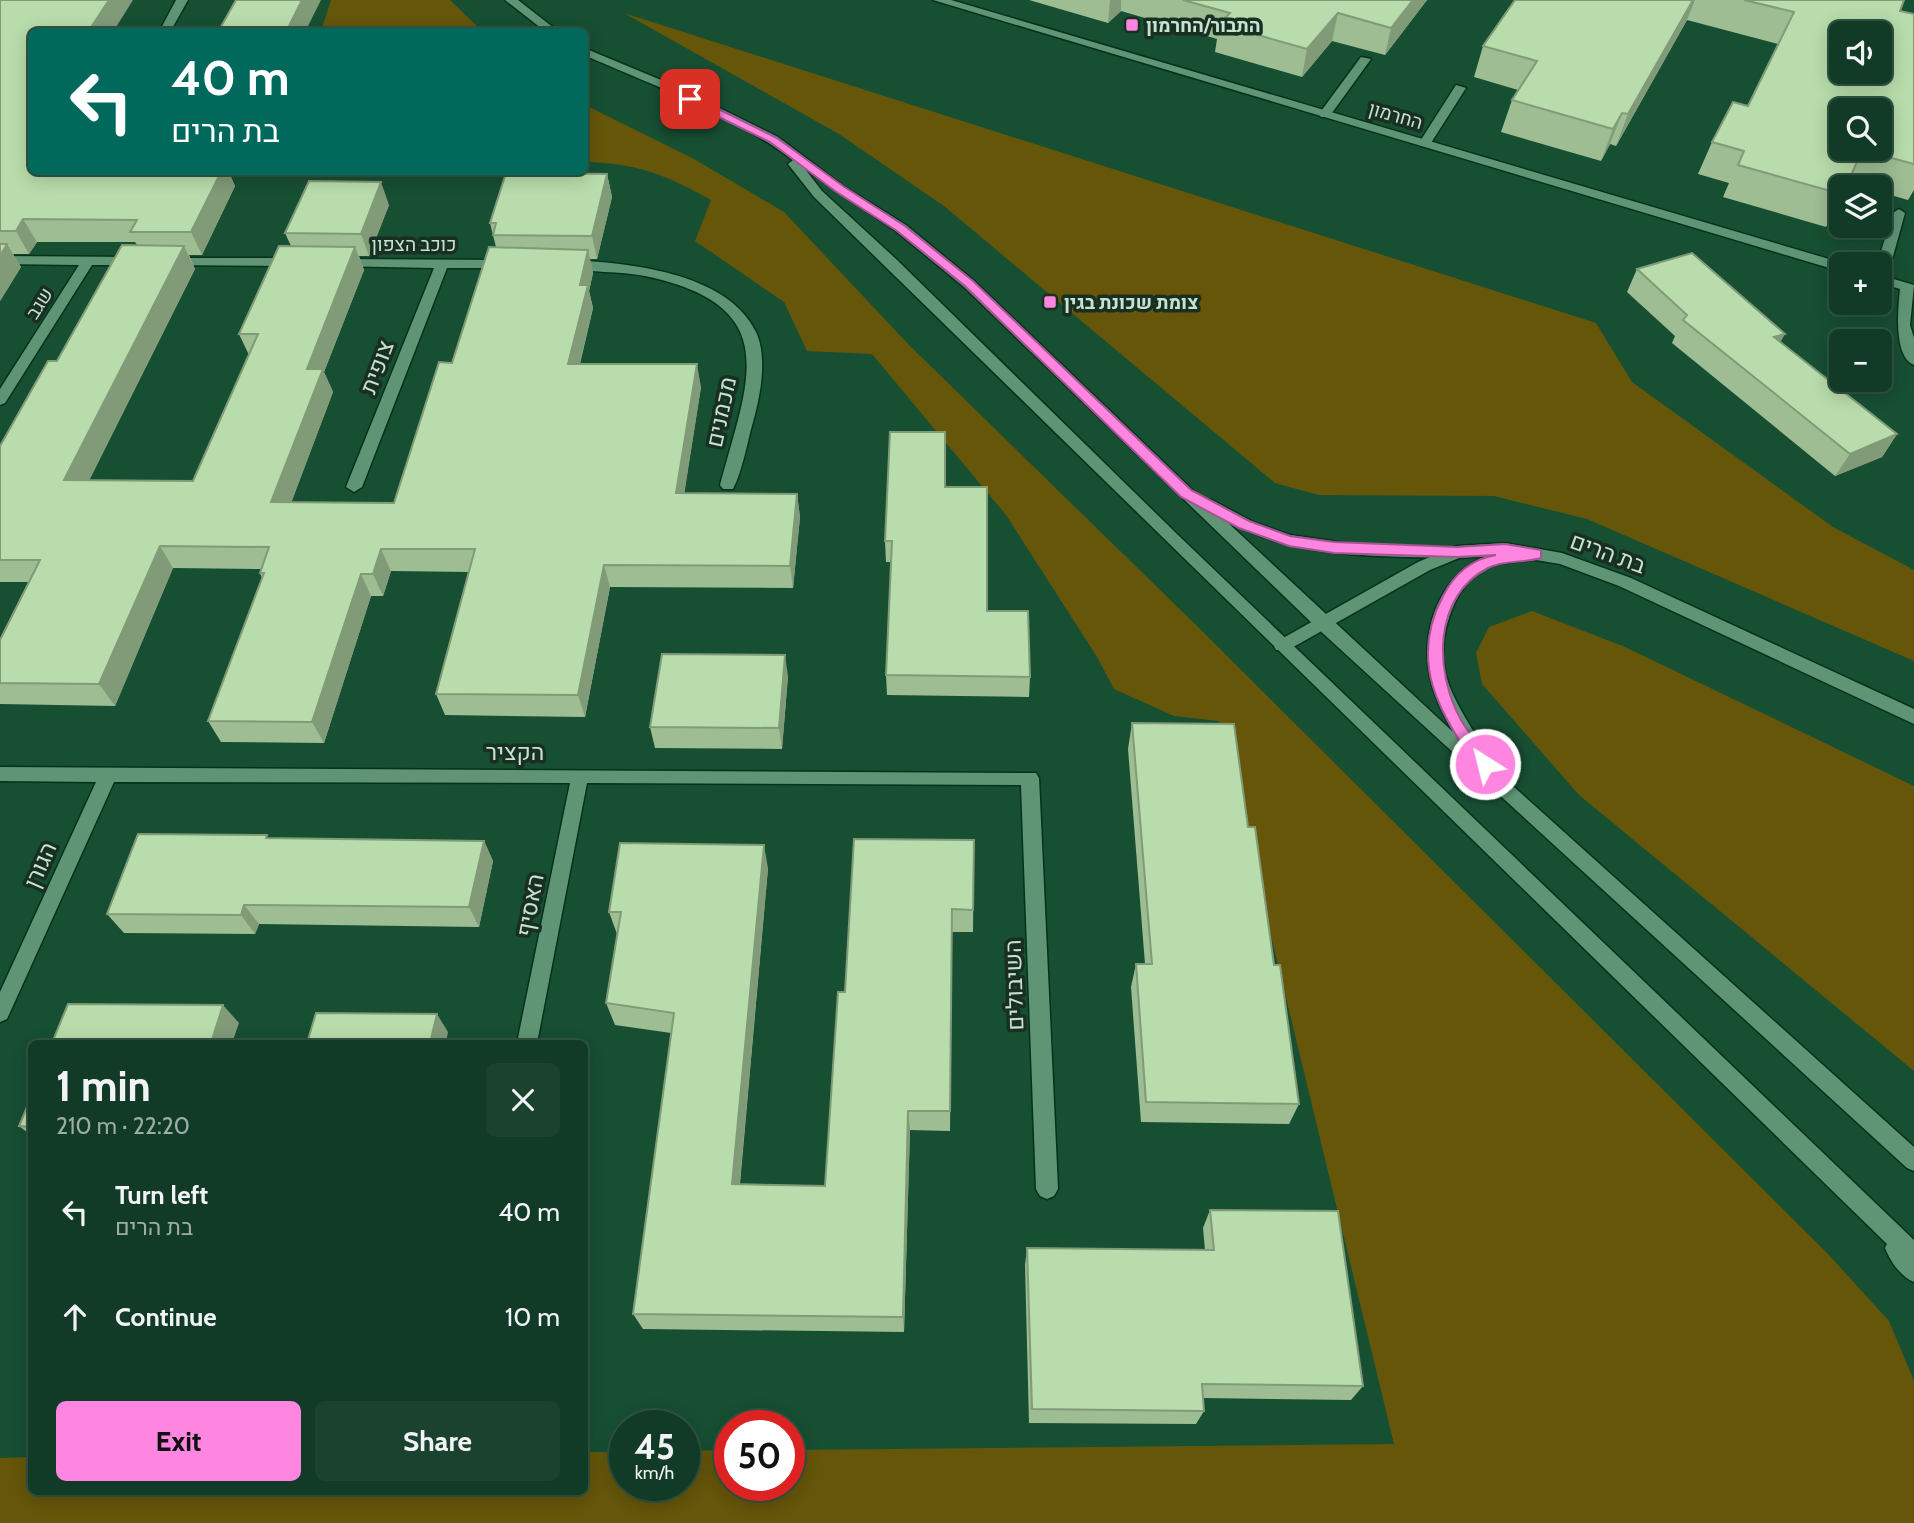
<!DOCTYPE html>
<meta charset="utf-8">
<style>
:root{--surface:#113b26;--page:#1a422e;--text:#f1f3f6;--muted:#9cada7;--line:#305543;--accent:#fe85e0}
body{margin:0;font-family:Cabin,Heebo,sans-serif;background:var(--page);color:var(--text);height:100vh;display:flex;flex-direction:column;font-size:26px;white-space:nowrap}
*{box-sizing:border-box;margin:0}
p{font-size:23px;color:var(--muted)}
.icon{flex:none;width:38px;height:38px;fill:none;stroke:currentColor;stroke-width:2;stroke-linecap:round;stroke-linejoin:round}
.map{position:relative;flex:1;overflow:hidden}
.details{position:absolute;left:28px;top:1040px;width:560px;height:455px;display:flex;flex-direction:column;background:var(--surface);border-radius:10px;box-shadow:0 4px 18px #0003,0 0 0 2px var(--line)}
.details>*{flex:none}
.guide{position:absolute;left:28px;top:28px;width:560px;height:147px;border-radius:10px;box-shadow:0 4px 18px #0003,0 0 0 2px var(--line);background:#00695c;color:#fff;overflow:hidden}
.buttons{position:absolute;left:1829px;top:21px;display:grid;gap:14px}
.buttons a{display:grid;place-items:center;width:63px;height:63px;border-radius:10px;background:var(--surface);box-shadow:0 4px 18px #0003,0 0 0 2px var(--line);font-size:35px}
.speed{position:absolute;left:609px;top:1410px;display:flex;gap:14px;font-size:35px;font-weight:700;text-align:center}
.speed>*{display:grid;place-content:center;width:91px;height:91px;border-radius:50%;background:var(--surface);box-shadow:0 4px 18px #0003,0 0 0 2px var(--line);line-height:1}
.speed small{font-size:18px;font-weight:400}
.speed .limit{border:10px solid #d22;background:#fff;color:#111}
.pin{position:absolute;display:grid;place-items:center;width:60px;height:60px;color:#fff;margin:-30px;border-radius:14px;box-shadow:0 4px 10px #0006}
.me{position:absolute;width:77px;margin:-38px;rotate:324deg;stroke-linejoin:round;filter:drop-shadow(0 0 5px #0008)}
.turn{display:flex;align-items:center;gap:24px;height:147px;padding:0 28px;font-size:32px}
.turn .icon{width:91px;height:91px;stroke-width:2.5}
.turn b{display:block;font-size:49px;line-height:60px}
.round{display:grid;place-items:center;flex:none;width:74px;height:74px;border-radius:10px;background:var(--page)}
.head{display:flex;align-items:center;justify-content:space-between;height:119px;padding:0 28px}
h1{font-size:42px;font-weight:700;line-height:52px}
.action{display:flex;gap:14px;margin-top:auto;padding:14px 28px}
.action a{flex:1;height:80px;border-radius:10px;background:var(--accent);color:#111;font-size:28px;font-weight:700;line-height:80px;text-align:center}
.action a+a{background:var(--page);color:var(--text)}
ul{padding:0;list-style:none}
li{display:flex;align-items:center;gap:21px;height:105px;padding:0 28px}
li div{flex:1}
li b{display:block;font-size:26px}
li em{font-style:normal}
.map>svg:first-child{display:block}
.green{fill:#65560a}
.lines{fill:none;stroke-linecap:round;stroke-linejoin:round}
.service-casing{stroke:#06321d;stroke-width:3}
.minor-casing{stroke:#06321d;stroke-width:3}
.tertiary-casing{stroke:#06321d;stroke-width:3}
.secondary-casing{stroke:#06321d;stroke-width:3}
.service{fill:#5f9575;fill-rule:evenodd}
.minor{fill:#5f9575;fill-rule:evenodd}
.tertiary{fill:#5f9575;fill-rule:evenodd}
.secondary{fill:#5f9575;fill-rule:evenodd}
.wall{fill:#9ebd93}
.shaded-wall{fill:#819a78}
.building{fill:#b8dcab;stroke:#819a78;stroke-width:2;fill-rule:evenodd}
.route{fill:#fe85e0;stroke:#a55692;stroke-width:2}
.poi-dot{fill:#fe85e0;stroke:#192f22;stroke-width:2.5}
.labels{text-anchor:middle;stroke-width:7;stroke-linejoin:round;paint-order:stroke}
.far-poi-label{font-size:19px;font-weight:bold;fill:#c6e2d0;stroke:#192f22;text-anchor:start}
.far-street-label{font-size:19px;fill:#c6e2d0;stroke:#192f22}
.street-label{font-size:23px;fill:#c6e2d0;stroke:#192f22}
</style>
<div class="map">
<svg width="1914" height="1523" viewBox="0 0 1914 1523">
<rect width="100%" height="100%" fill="#174f33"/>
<g class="green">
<path d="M331 0H450L482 31H321Z"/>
<path d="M624 13 1596 323 1632 382 1833 527 1914 570V661L1587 519 1494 496 1319 495 1275 483 944 206 839 134Z"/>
<path d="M585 105 694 159 784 212 909 345 1195 624 1828 1254 1889 1321 1914 1381V1523H0V1458L31 1457 32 1491H584L585 1452H625V1486H684V1451L730 1450V1486H789V1450L1394 1444 1219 721 1174 716 1114 689 1097 657 1006 515 872 354 807 351 784 302 695 241 711 200C667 175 636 163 585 162Z"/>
<path d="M1532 611 1625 647 1914 786V1071L1579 795 1482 684 1476 653 1489 627Z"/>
</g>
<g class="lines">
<defs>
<g id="service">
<path d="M1361 57 1371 59 1329 117H1321L1319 114Z"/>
<path d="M1456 85 1466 88 1429 146H1421L1419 143Z"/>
<path d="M1899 209 1905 213 1887 278 1880 282 1877 264 1893 213Z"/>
</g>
<g id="minor">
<path d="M176 0H188L170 32H159Z"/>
<path d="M933 0H951L1846 264H1841V271L1836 270Z"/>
<path d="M0 256 136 257 143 261 136 265H92L5 403 0 405V389L79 265 0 264Z"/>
<path d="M168 258H294L301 262 294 266 163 265V259Z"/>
<path d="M339 259 507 260 514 264 507 268H447L362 487 354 492 346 487 434 268 334 266V260Z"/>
<path d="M570 260C629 263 727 272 756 332 768 358 760 397 753 422 747 443 743 469 733 489H723L720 485C748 380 786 306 645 276 619 271 591 273 565 267V261Z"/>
<path d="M1880 275 1914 285 1910 325 1914 338V365C1893 357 1898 307 1900 289L1880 283Z"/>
<path d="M0 767 1036 773 1039 778 1058 1189 1054 1196 1047 1199 1040 1196 1036 1189 1021 785 587 783 537 1043H517L570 783 114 782 7 1019 0 1022V992L96 782 0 781Z"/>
</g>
<path id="tertiary" d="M1505 543 1562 553 1631 578 1914 709V724L1619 586 1560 564 1505 555 1459 558 1430 570 1288 650H1276L1274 646 1276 642 1418 562 1457 546Z"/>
<g id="secondary">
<path d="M505 0H518L559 32H546Z"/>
<path d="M584 48 673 85 778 137 843 186 906 225 974 281 1203 500H1212L1253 522 1290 535 1352 544 1463 548 1465 552 1457 558C1377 556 1298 559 1226 521L1453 732C1443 715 1434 696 1430 677 1419 627 1444 563 1499 553 1511 551 1529 546 1542 550L1544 554 1542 558C1524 563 1505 560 1488 567 1471 575 1460 591 1453 607 1426 672 1459 702 1486 754L1483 759 1914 1147V1171L1907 1168 1316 627 964 287 896 231 805 169 822 191 896 259 1179 536 1914 1240V1282C1901 1277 1890 1261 1885 1248L1887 1244 814 197 788 164 793 160C732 114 655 86 584 55Z"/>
</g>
</defs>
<use href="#service" class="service-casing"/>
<use href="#minor" class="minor-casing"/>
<use href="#tertiary" class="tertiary-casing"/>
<use href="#secondary" class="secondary-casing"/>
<use href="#service" class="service"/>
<use href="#minor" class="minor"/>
<use href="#tertiary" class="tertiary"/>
<use href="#secondary" class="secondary"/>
</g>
<g class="wall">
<path d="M0 0 32 32V172H231L230 175 235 186 202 255H189L195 269 89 480 193 481 249 355 239 334 291 246 285 233 389 205 369 256H359L364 270 324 372 333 392 291 502 394 503 452 363 496 247 490 223 607 174 612 197 597 259H590L593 273 589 291 593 308 580 364 701 387 684 493 797 494 800 517 793 588 610 587 585 717 445 715 436 694 469 572 391 571 383 596H371L324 743 221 742 208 721 262 578 260 573 261 569 173 568 115 706 0 704V640L29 582H0V446L137 245 135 242H37L29 254H13L21 267 0 301Z"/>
<path d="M1029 0H1427L1385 55 1332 41 1302 77 1215 52 1217 39 1121 11 1108 23Z"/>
<path d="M1515 0H1904L1900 11 1914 14V190L1908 200 1880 192V187H1863L1848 183 1841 187V199L1826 227 1723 197 1729 183 1698 174 1712 142 1748 106 1778 44 1687 20 1616 146 1610 144 1601 161 1501 132 1512 100 1518 90 1474 77 1483 46Z"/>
<path d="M1637 269 1780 342 1897 434 1882 457 1835 476 1672 343 1675 336 1627 292Z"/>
<path d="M945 487 987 611 1030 677 1029 697 887 695 886 675 891 562H886L885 541Z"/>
<path d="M788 676 782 749 655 748 650 727Z"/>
<path d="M1132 723 1248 827 1299 1104 1289 1124 1141 1122 1131 987 1136 964H1145L1128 749Z"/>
<path d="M269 839 484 841 493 861 479 927 259 924 255 934 124 933 107 914Z"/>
<path d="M974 840 973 932H952L950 1131 910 1130 904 1332 643 1329 633 1314 671 1033 615 1025 606 1003 617 934 609 912 768 868 740 1184 825 1186Z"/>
<path d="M32 1095V1136L19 1126Z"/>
<path d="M1210 1210 1363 1386 1351 1400 1203 1398 1204 1411 1196 1424 1029 1423 1025 1265 1027 1248 1205 1250 1203 1228Z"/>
</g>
<g class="shaded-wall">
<path d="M109 0H133L113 32H88Z"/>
<path d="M302 0H321L305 32H286Z"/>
<path d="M1110 0H1121V11L1108 23Z"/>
<path d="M1413 0H1427L1385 55 1391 28Z"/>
<path d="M1693 0H1695L1687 20 1616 146 1628 114Z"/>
<path d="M1338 13 1332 41 1302 77 1307 49Z"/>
<path d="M1622 113 1610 144 1601 161 1613 129Z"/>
<path d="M217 172H231L230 175 235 186 202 255 191 232Z"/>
<path d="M607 174 612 197 597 259 592 236Z"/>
<path d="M381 182 389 205 369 256 361 234Z"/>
<path d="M23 219 37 242 29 254 16 231Z"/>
<path d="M7 244 21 267 0 301V256Z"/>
<path d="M184 246 195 269 78 503 64 480Z"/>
<path d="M355 247 364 270 324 372 333 392 283 525 271 502 307 369Z"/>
<path d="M588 250 593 273 589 291 593 308 574 387 568 364 580 285Z"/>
<path d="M1785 334 1772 357 1774 337Z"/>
<path d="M697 364 701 387 681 515 676 493Z"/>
<path d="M1897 434 1882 457 1835 476 1850 454Z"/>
<path d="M797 494 800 517 793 588 790 566Z"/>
<path d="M160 546 173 568 115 706 99 684Z"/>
<path d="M381 549 391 571 383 596 373 574Z"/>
<path d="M604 565 610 587 585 717 578 695Z"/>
<path d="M361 574 371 596 324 743 312 722Z"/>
<path d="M785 655 788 676 782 749 779 728Z"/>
<path d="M484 841 493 861 479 927 469 907Z"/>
<path d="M764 845 768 868 738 1202 732 1184Z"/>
<path d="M244 905 259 924 255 934 241 915Z"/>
<path d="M223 1005 239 1023 232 1043H211Z"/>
<path d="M437 1014 448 1032 446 1043H430Z"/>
<path d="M908 1111 910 1130 904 1332 903 1317Z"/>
</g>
<g class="building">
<path d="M0 0H109L88 32H32V172H221L191 232H130L137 220 23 219 16 231H0Z"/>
<path d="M236 0H302L286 32H218Z"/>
<path d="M1183 0H1413L1391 28 1338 13 1307 49 1219 24 1230 13Z"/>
<path d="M1515 0H1693L1628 114 1622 113 1613 129 1512 100 1537 61 1483 46Z"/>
<path d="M1744 0H1904L1900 11 1914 14V164L1862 150 1846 187H1841V194L1738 165 1744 151 1712 142 1733 102 1748 106 1794 12ZM1841 33H1880V72H1841ZM1841 110H1880V149H1841Z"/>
<path d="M506 173 607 174 592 236 493 235 496 223H490Z"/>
<path d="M309 181 381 182 361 234 285 233Z"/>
<path d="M0 244H7L0 256Z"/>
<path d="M122 245 184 246 64 480 193 481 258 334H239L279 246 355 247 307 369H323L271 502 394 503 439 362 452 363 489 247 588 250 580 285H588L568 364H697L676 493 797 494 790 566 604 565 578 695 436 694 475 549H381L373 574H361L312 722 208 721 264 573H260L269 547 160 546 99 684 0 683V640L40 560H0V446L48 361H57Z"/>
<path d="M1692 253 1785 334 1774 337 1897 434 1850 454 1683 320 1687 315 1637 269Z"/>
<path d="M890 432H945V487H987V611H1028L1030 677 886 675 892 541H885Z"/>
<path d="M662 654 785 655 779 728 650 727Z"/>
<path d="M1132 723 1234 724 1248 827H1255L1274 965H1280L1299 1104 1146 1102 1136 964H1152Z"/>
<path d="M138 834 267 835 266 838 484 841 469 907 244 905 241 915 107 914Z"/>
<path d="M854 839 974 840 973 910 952 909 950 1111H908L903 1317 633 1314 674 1013 606 1003 621 912H609L620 843 764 845 732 1184 825 1186 838 992H845Z"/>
<path d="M68 1004 223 1005 211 1043H52Z"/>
<path d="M316 1013 437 1014 430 1043H307Z"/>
<path d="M32 1095V1127L19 1126Z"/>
<path d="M1210 1210 1338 1211 1363 1386 1202 1384 1204 1411 1032 1409 1027 1248 1214 1250Z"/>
</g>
<path class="route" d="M690 95 777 138 843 186 905 226 973 281 1191 490 1249 521 1290 536 1334 542 1457 547 1505 544 1541 550V558C1525 563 1503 560 1488 568 1433 596 1434 671 1461 720 1470 736 1484 748 1492 764L1490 769H1479C1439 713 1408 662 1443 596 1454 574 1472 559 1496 555L1457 557 1334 553 1289 546 1239 528 1181 497 965 286 897 231 835 191 770 142 686 101 685 99Z"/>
<g class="poi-dot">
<rect x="1125" y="18" width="14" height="14" rx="3.5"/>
<rect x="1043" y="295" width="14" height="14" rx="3.5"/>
</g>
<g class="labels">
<g class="far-poi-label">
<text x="1146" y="32">התבור/החרמון</text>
<text x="1064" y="309">צומת שכונת בגין</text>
</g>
<g class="far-street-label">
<text transform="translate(1396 115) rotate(16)" y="7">החרמון</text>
<text x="414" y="251">כוכב הצפון</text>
<text transform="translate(39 303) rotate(-58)" y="7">שגב</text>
</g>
<g class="street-label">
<text transform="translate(377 367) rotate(-69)" y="8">צופית</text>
<text transform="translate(721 412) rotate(-78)" y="8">מכמנים</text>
<text transform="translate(1608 553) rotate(20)" y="8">בת הרים</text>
<text x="515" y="760">הקציר</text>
<text transform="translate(40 865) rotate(-66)" y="8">הגורן</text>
<text transform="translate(530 905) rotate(-79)" y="8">האסיף</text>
<text transform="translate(1014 985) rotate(-92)" y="8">השיבולים</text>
</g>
</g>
</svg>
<div class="buttons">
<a><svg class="icon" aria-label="sound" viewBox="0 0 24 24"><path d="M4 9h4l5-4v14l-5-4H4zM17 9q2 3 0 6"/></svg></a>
<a><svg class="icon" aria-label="search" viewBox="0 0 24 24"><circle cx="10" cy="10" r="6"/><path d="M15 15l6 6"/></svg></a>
<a><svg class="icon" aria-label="layers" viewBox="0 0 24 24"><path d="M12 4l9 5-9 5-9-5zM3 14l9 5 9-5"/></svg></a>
<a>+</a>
<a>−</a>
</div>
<div class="speed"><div>45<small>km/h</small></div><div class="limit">50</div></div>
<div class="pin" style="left:690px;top:99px;background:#d93025"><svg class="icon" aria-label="arrive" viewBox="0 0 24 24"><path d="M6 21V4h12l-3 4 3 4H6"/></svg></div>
<svg class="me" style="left:1485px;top:764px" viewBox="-20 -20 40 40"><circle r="17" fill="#fe85e0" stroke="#fff" stroke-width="3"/><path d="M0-11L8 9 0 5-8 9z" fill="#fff"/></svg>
<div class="guide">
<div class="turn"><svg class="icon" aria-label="left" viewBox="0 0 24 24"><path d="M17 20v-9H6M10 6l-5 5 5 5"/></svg><div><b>40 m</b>בת הרים</div></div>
</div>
<section class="details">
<div class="head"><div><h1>1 min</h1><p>210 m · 22:20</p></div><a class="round"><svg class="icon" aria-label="close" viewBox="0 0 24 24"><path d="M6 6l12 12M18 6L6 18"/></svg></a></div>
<ul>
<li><svg class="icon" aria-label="left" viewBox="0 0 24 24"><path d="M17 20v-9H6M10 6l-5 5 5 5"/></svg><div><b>Turn left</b><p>בת הרים</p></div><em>40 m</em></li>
<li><svg class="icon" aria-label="ahead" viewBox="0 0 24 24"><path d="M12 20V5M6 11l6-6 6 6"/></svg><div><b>Continue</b></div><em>10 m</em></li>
</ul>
<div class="action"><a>Exit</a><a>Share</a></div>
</section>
</div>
